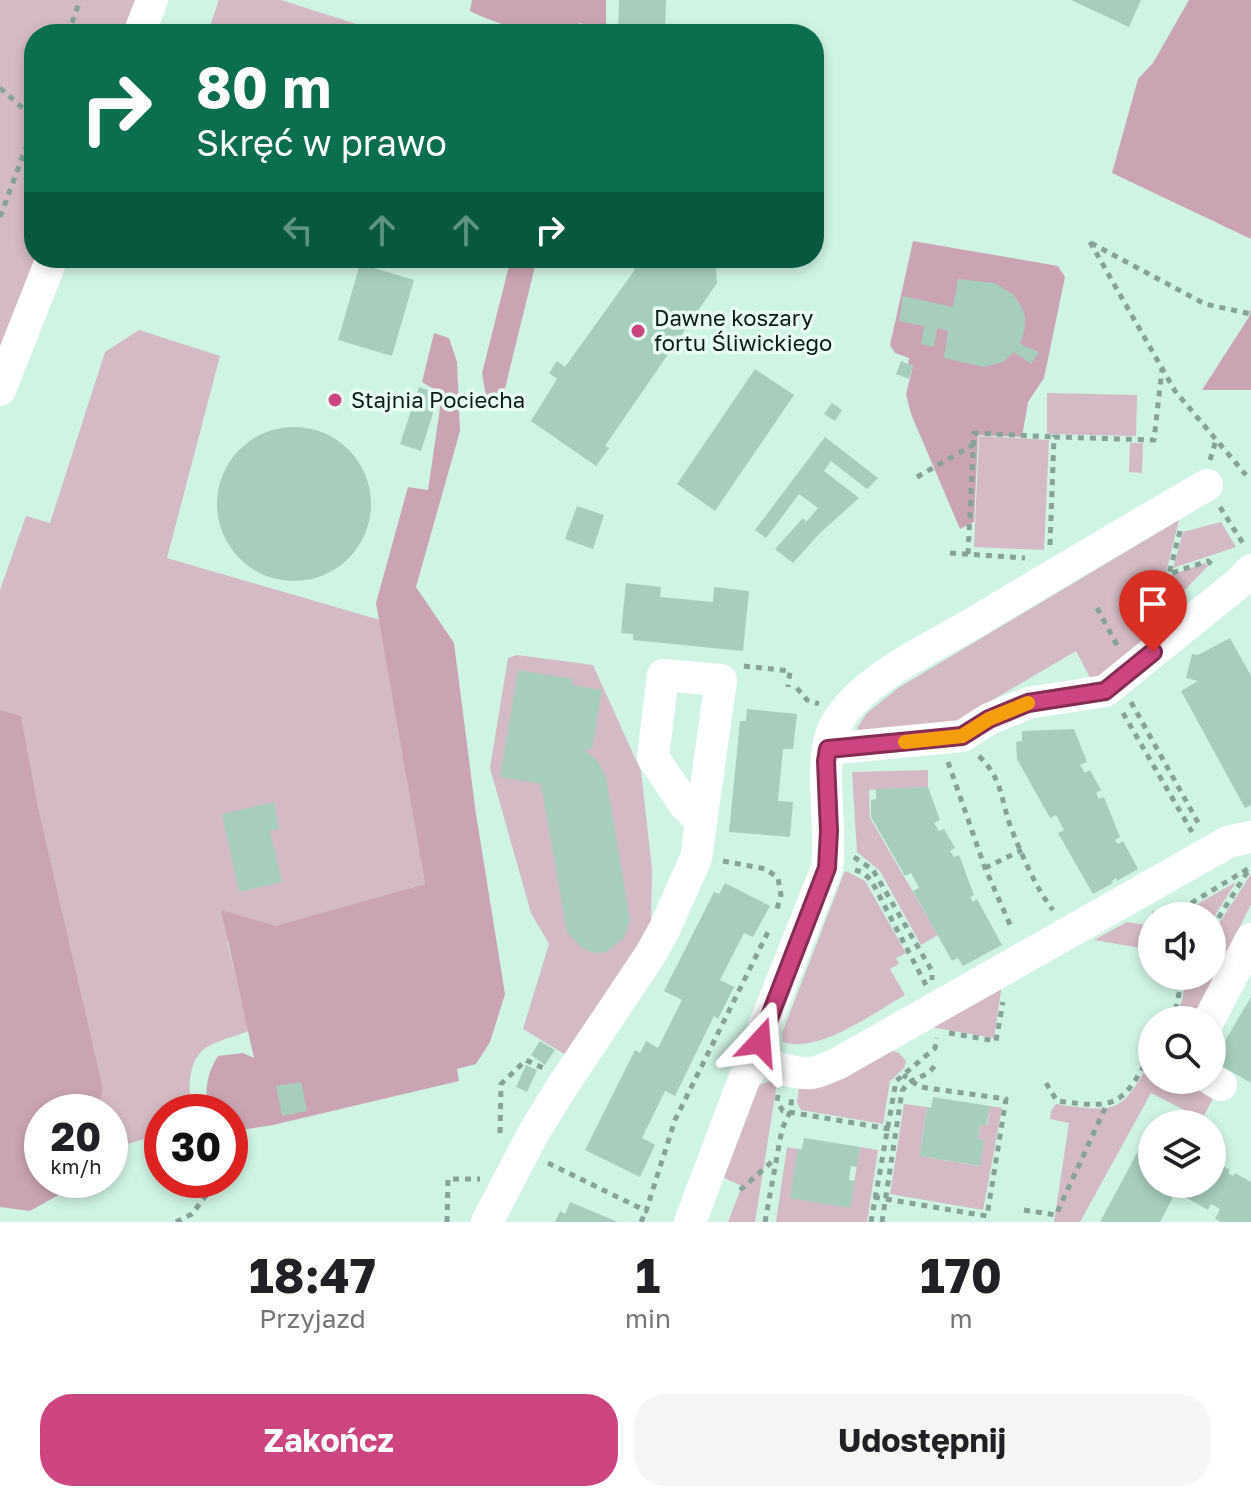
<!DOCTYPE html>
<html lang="pl">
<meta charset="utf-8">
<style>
:root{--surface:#fff;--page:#f6f6f6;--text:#202124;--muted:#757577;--accent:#cc4480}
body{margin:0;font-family:"Golos Text",sans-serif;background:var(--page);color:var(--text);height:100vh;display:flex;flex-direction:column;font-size:30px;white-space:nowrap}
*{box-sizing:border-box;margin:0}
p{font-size:26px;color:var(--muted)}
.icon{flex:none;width:44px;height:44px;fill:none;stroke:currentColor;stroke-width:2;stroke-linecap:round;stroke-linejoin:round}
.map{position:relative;height:1222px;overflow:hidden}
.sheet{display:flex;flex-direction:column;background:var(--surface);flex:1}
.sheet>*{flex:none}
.banner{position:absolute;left:24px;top:24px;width:800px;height:244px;border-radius:32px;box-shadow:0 4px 12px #0003;background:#0b6e4f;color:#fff;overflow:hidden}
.buttons{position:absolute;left:1138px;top:902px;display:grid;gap:16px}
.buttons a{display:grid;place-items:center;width:88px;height:88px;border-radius:50%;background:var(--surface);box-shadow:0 4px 12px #0003;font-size:40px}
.speed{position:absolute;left:24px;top:1094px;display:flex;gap:16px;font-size:40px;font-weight:700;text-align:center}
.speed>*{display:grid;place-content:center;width:104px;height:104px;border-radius:50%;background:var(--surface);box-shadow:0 4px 12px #0003;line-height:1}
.speed small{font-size:20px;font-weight:400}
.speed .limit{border:12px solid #d22;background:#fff;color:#111}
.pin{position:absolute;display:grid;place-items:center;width:68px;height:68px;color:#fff;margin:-82px -34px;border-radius:50% 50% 50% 0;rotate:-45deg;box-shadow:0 0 8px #0007}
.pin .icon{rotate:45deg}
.me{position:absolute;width:88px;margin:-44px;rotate:19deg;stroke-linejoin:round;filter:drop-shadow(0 0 6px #0008)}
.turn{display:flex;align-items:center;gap:28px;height:168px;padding:0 40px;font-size:36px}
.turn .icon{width:104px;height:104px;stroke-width:2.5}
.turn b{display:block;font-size:56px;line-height:68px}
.lanes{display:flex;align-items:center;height:76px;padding:0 40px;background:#0003;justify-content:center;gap:40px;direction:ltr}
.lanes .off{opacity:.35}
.eta{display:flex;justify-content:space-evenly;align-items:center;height:136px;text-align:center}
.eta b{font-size:48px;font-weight:700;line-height:56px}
.cta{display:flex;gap:16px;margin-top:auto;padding:16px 40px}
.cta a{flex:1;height:92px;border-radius:32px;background:var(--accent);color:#fff;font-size:32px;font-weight:700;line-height:92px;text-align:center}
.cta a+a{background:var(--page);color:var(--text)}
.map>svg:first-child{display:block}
.green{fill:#d4bac2}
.forest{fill:#caa5b1}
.building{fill:#a7cebd}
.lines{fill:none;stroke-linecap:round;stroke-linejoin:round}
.path{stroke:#87a397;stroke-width:5;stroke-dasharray:6 6;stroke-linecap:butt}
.minor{stroke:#fff;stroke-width:32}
.route-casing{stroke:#852c53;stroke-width:20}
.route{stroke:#cc4480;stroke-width:14}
.slow{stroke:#f59e0b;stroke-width:14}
.poi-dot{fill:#cc4480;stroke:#e8fef4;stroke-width:3}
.labels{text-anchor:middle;stroke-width:7;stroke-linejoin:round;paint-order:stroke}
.poi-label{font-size:22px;fill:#0c1a14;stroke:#e8fef4;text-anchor:start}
</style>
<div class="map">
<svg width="1251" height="1222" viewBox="0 0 1251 1222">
<rect width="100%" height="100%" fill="#d0f4e4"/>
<g class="green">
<path d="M0 0H138L125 34H34V258H39L0 359Z"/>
<path d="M219 0H281L388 34H207Z"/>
<path d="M139 330 220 356 167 558 380 620 425 884 227 941 249 1031C236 1036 219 1040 207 1047 187 1060 187 1092 193 1112H162V1134L110 1149V1112H98L103 1088 39 811 21 717 0 710V590L26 516 50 523 105 352Z"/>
<path d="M1047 393 1137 395 1136 436 1047 434Z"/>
<path d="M979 436 1049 440 1044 550 974 547Z"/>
<path d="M1130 443H1143L1142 473 1129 472Z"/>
<path d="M1179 520 1165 577 1205 563 1208 566 1150 626 1172 624 1095 687 1076 651 945 728 860 731 857 728 867 713 898 688Z"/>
<path d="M1221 522 1236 547 1173 568 1183 532Z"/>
<path d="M517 655 593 665 641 771 652 869 651 925 571 1058 523 1029 549 944 531 913 490 768 508 658Z"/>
<path d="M928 770V787L869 790 870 818 938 935 921 945 880 871 857 852 852 772Z"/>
<path d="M846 871 865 881 906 953 896 958 899 964 890 969 905 995C873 1013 819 1054 783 1042L782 1033 844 873Z"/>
<path d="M1251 874V904L1195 1020H1173L1182 1001 1186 976H1212V934Z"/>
<path d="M1236 882 1212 920V916H1180V914Z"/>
<path d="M1127 922 1152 926V950L1094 940Z"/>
<path d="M1002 985 994 1038 930 1027Z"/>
<path d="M890 1050 899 1053 906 1061 904 1068 890 1081 883 1124 801 1110 797 1103 799 1088Z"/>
<path d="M1152 1058V1080H1190L1215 1095 1202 1119 1151 1093 1080 1222H1054L1069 1123 1050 1119 1051 1111 1056 1104C1118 1113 1121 1114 1152 1058Z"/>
<path d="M770 1081 777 1083 755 1222H728L742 1186 720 1176 759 1085Z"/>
<path d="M904 1104 927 1107 920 1156 979 1166 984 1140 978 1139 980 1124 987 1125 990 1106 1002 1108 983 1210 890 1194Z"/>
<path d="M787 1147 798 1149 791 1198 850 1207 860 1147 878 1150 867 1222H776Z"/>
</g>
<g class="forest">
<path d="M472 0H606V28L579 23 576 34C539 34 504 28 470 11Z"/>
<path d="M1189 0H1251V239L1112 173 1138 79 1153 63Z"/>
<path d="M913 241 1058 266 1065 277 1044 378 1028 402 1022 437 978 435 974 522 960 529 911 414 906 394 913 366 908 364 909 358 895 353 890 345Z"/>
<path d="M511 258H537L500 409 486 396 482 373Z"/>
<path d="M1251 308V390H1202L1249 317Z"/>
<path d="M434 333 449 338 457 362 460 431 416 587 454 643 476 814 505 994 490 1042 476 1064 457 1069 459 1081 273 1125 247 1129 230 1128V1112L208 1111C205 1090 206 1075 218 1056L243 1053 254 1058 221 910 276 926 425 884 376 603 408 487 428 490 442 394 422 382Z"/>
<path d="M0 710 21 716 39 811 103 1088 98 1112H42V1180H85L30 1211 0 1207Z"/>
</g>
<g class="building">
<path d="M619 0H666L665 34H618Z"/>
<path d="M1071 0H1141L1129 27Z"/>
<path d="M636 258H715L717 283 605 446 609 448 596 466 531 421 557 379 549 373 557 361 565 367 634 271Z"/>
<path d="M360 264 414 280 392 356 338 340Z"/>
<path d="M958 279 994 283 1013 294 1022 308 1025 317V328L1020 344 1039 352 1031 364 1014 352 1003 362 984 367 944 358 948 331 937 328 934 347 921 344 924 326 899 321 903 296 953 307Z"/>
<path d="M901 361 913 366 909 379 896 374Z"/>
<path d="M755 369 794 395 715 511 677 484Z"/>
<path d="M419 387 439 394 421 451 400 444Z"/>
<path d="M832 403 842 410 835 421 824 414Z"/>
<circle cx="294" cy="504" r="77"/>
<path d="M825 437 878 478 867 489 831 461 824 471 859 498 820 533 793 563 775 549 803 518 806 522 818 508 799 494 766 538 755 530Z"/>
<path d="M577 506 604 515 593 549 565 539Z"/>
<path d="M626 583 661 587 660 597 713 602 714 587 749 591 743 651 633 640V634L621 633Z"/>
<path d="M1230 638 1251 676V805L1245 808 1181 691 1198 681 1186 678 1192 654 1198 655Z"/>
<path d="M518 670 573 679 572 685 602 690 592 749 586 748V752L597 760 606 777 630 920 624 938 606 952 594 953 582 948 567 932 541 784 500 777Z"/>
<path d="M747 709 797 714 793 749H783L778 801 793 802 790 837 729 832 740 721H746Z"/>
<path d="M1074 729 1087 762 1080 765 1085 773 1090 770 1101 790 1096 793 1099 799 1104 797 1120 837 1115 840 1118 844 1123 841 1138 869 1117 881 1116 878 1112 881 1113 883 1093 894 1058 833 1064 830 1056 815 1050 818 1017 759 1016 742 1022 741V731Z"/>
<path d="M928 787 940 820 934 823 939 831 944 829 955 848 950 851 954 857 959 855 974 895 970 897 973 902 977 899 1002 945 963 966 958 958 952 961 913 891 919 888 911 873 905 876 871 817V800L876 799V789Z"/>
<path d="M274 802 279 829 270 831 282 882 239 892 222 814Z"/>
<path d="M725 883 770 906 753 937 744 933 720 980 734 987 718 1019 714 1016 675 1096 665 1091 642 1138 655 1145 640 1177 585 1150 635 1050 640 1053 646 1041 658 1048 682 1000 664 991 714 892 719 894Z"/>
<path d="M1152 911 1172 914V916H1152Z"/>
<path d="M1251 997V1083L1213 1061Z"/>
<path d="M540 1041 555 1050 545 1065 531 1055Z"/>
<path d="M526 1065 537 1070 527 1092 516 1087Z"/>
<path d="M301 1082 307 1111 282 1116 276 1086Z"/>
<path d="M933 1097 990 1106 986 1126 980 1124 978 1139 984 1140 980 1166 920 1156 927 1107 931 1108Z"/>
<path d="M1152 1125V1184H1212V1160L1230 1170 1228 1173 1233 1176 1235 1173 1251 1182V1222H1221L1215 1219 1220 1209 1211 1204 1208 1210 1176 1192 1160 1222H1100Z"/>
<path d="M804 1138 860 1147 857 1167 851 1166 849 1180 855 1181 850 1208 790 1198 798 1149H802Z"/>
<path d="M570 1202 618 1222H555L560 1211 565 1214Z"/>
</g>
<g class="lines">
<g class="path">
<path d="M68 34 80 0"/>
<path d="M0 88 34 118"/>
<path d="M0 217 34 126"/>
<path d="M1090 242 1175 391 1246 475"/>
<path d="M1091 243 1205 304 1251 314"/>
<path d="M1210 460 1216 440"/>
<path d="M917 477 973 445"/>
<path d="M1220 507 1244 545"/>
<path d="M1180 531 1169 574 1208 561 1213 566 1211 568"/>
<path d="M1050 545 1054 437 1154 440 1162 369"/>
<path d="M950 553 1025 558"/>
<path d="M968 554 974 433 1054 437"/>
<path d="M1097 608 1117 645"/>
<path d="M744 666 790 671 788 687"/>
<path d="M797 688 807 700 819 704"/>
<path d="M1131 702 1200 826"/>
<path d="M1123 713 1192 832"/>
<path d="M979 756C1003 780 1000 797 1011 828 1021 853 1036 889 1053 910"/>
<path d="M948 762 985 868 1012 929"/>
<path d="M854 857 873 870 932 971V980"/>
<path d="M723 861 766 869 778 878 781 895 776 912"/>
<path d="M985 868 1022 850"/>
<path d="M855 870 862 872 871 880 926 985"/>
<path d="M1171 906 1178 911 1251 867"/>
<path d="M1212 928 1248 871"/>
<path d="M1169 1020 1176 1007 1183 976"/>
<path d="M949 1033 996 1041 1003 1002"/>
<path d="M1046 1083 1057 1101C1119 1109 1122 1106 1152 1051"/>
<path d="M778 1095 777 1102 783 1111 895 1130"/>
<path d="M500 1133 501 1084 526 1060 543 1068"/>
<path d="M548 1163 646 1211 675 1120 768 932"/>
<path d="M740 1190 776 1158"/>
<path d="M874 1197 987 1216 1006 1099 920 1087 903 1075"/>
<path d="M1024 1210 1056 1215 1107 1104"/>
<path d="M176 1222 192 1214 211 1189"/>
<path d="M447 1222 448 1179H480"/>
<path d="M641 1222 646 1211"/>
<path d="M765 1222 782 1129 790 1112 792 1097"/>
<path d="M871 1222 896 1081 935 1048 937 1038"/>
<path d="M882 1222 902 1091C913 1074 925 1081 936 1064"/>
</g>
<g class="minor">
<path d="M139 34 152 0"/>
<path d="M0 390 52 258"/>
<path d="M1207 485C1130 530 1053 575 977 621 933 647 861 679 836 724 816 759 833 826 827 868L764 1026C758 1050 759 1063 786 1070 794 1072 804 1074 812 1073 820 1072 829 1067 837 1064L1228 842 1251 837"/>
<path d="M828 749 962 736 989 719 1028 703 1105 691 1240 582 1251 570"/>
<path d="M1209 1020 1251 939"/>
<path d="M1212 1080 1221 1085"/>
<path d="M487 1222 534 1132 563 1085 650 955 664 930 696 858 721 680 663 675 653 757 685 805 701 821"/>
<path d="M690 1222 745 1077 762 1055"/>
</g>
</g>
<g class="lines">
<defs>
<path id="route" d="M760 1042 827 868 829 831 826 761 828 749 962 736 989 719 1028 703 1105 691 1153 652"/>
</defs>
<use href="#route" class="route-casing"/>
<use href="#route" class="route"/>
<path class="slow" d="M905 742 962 736 989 719 1028 703"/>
</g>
<g class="poi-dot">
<circle cx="638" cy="331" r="8"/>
<circle cx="335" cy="400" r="8"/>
</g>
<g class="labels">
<g class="poi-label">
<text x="654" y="326">Dawne koszary<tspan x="654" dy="25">fortu Śliwickiego</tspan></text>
<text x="351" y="408">Stajnia Pociecha</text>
</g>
</g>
</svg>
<div class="buttons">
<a><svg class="icon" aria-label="sound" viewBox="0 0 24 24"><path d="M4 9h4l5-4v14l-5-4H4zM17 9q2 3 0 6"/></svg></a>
<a><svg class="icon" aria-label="search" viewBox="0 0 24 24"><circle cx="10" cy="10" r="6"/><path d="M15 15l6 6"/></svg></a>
<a><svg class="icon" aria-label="layers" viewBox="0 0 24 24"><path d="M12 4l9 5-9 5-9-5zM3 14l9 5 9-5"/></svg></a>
</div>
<div class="speed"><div>20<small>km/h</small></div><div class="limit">30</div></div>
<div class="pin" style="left:1153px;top:652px;background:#d93025"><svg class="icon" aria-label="arrive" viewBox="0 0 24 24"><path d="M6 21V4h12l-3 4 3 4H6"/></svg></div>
<svg class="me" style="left:760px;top:1042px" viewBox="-20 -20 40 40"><path d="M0-17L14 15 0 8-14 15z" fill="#cc4480" stroke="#fff" stroke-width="4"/></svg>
<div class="banner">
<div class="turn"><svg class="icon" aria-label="right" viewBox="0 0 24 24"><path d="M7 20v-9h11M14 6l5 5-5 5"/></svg><div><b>80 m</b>Skręć w prawo</div></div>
<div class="lanes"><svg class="icon off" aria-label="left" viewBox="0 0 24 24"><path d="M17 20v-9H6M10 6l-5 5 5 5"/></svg><svg class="icon off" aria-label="ahead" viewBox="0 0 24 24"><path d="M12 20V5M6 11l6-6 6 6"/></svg><svg class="icon off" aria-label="ahead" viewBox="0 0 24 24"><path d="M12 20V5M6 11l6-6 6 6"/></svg><svg class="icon" aria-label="right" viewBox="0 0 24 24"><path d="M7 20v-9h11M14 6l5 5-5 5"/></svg></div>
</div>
</div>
<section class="sheet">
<div class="eta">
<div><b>18:47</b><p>Przyjazd</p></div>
<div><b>1</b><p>min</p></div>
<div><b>170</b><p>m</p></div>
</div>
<div class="cta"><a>Zakończ</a><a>Udostępnij</a></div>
</section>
